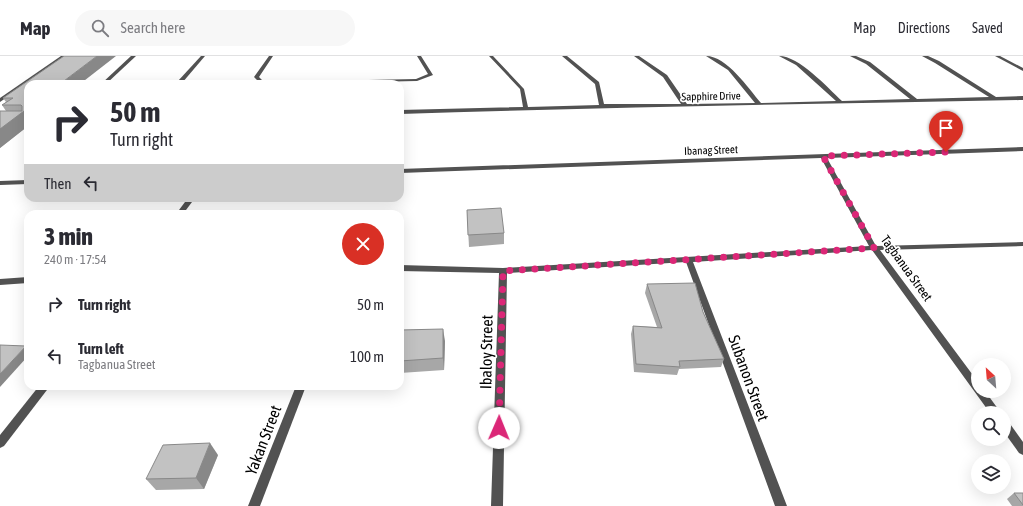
<!DOCTYPE html>
<meta charset="utf-8">
<style>
:root{--surface:#fff;--page:#f7f7f7;--text:#2b2b33;--muted:#7c7c81;--line:#e1e1e2}
body{margin:0;font-family:"Asap Condensed",sans-serif;background:var(--page);color:var(--text);height:100vh;display:flex;flex-direction:column;font-size:15px;white-space:nowrap}
*{box-sizing:border-box;margin:0}
p{font-size:13px;color:var(--muted)}
.icon{flex:none;width:22px;height:22px;fill:none;stroke:currentColor;stroke-width:2;stroke-linecap:round;stroke-linejoin:round}
.map{position:relative;flex:1;overflow:hidden}
.side{position:absolute;left:24px;top:154px;width:380px;height:180px;display:flex;flex-direction:column;background:var(--surface);border-radius:12px;box-shadow:0 4px 16px #0002}
.side>*{flex:none}
.top-card{position:absolute;left:24px;top:24px;width:380px;height:122px;border-radius:12px;box-shadow:0 4px 16px #0002;background:#fff;color:var(--text);overflow:hidden}
.needle{width:26px;rotate:334deg}
.fabs{position:absolute;left:971px;top:302px;display:grid;gap:8px}
.fabs a{display:grid;place-items:center;width:40px;height:40px;border-radius:50%;background:var(--surface);box-shadow:0 4px 16px #0002;font-size:20px}
.pin{position:absolute;display:grid;place-items:center;width:34px;height:34px;color:#fff;margin:-41px -17px;border-radius:50% 50% 50% 0;rotate:-45deg;box-shadow:0 0 4px #0007}
.pin .icon{rotate:45deg}
.me{position:absolute;width:44px;margin:-22px;rotate:1deg;stroke-linejoin:round;filter:drop-shadow(0 0 3px #0008)}
.turn{display:flex;align-items:center;gap:14px;height:84px;padding:0 20px;font-size:18px}
.turn .icon{width:52px;height:52px;stroke-width:2.5}
.turn b{display:block;font-size:28px;line-height:34px}
.then{display:flex;align-items:center;height:38px;padding:0 20px;background:#0003;gap:8px;font-size:15px}
.round{display:grid;place-items:center;flex:none;width:42px;height:42px;border-radius:21px;background:var(--page)}
.summary{display:flex;align-items:center;justify-content:space-between;height:68px;padding:0 20px}
h1{font-size:24px;font-weight:800;line-height:30px}
ul{padding:0;list-style:none}
li{display:flex;align-items:center;gap:12px;height:52px;padding:0 20px}
li div{flex:1}
li b{display:block;font-size:15px}
li em{font-style:normal}
header{display:flex;align-items:center;gap:24px;box-sizing:border-box;height:56px;padding:0 20px;background:var(--surface);border-bottom:1px solid var(--line)}
header strong{font-size:19px}
nav{display:flex;gap:22px;margin-inline-start:auto;font-size:14px}
.search{width:280px;height:36px;background:var(--page);display:flex;align-items:center;gap:10px;box-sizing:border-box;padding:0 14px;border-radius:22px;color:var(--muted);font-size:15px}
.map>svg:first-child{display:block}
.lines{fill:none;stroke-linecap:round;stroke-linejoin:round}
.street{fill:#525252;fill-rule:evenodd}
.wall{fill:#a7a7a7}
.shaded-wall{fill:#888}
.building{fill:#c2c2c2;stroke:#888}
.route{stroke:#db2777;stroke-width:7;stroke-dasharray:0 12.6}
.labels{text-anchor:middle;stroke-width:3.5;stroke-linejoin:round;paint-order:stroke}
.far-street-label{font-size:11px;fill:#000;stroke:#fff}
.street-label{font-size:13px;fill:#000;stroke:#fff}
.near-street-label{font-size:16px;fill:#000;stroke:#fff}
</style>
<header>
<strong>Map</strong>
<div class="search"><svg class="icon" aria-label="search" viewBox="0 0 24 24"><circle cx="10" cy="10" r="6"/><path d="M15 15l6 6"/></svg>Search here</div>
<nav><a>Map</a><a>Directions</a><a>Saved</a></nav>
</header>
<div class="map">
<svg width="1023" height="450" viewBox="0 0 1023 450">
<rect width="100%" height="100%" fill="#fff"/>
<g class="lines">
<g class="street">
<path d="M61 0H66L0 46V42Z"/>
<path d="M131 0H136L106 28H101Z"/>
<path d="M201 0H205L182 27H178V25Z"/>
<path d="M269 0H273L259 21 262 24 274 26 416 23 428 18 417 0H421L433 19 417 25 271 28 259 26 254 21Z"/>
<path d="M489 0H493L524 33 528 51 599 49 595 28 562 0H567L599 26 604 48H681L663 21 634 0H639L667 19 687 48 755 47 728 14 706 0C727 0 748 32 761 47L836 45 796 9 779 0C799 0 827 31 842 45L910 43 866 8 850 0H856L870 6 917 43 989 41 935 7 922 0H928L939 5 996 41 1023 40V44C815 48 607 51 400 58V54L523 51 520 33Z"/>
<path d="M995 0H1000L1023 12V15Z"/>
<path d="M1023 91V95L827 102 876 190 1023 186V190L880 194 978 326V335H985L1001 357H990L872 194 693 206 787 450H775L686 206 507 217 503 450H491L499 217 400 215V209L503 212 869 190 821 102 400 117V113Z"/>
<path d="M28 124V128L0 129V125Z"/>
<path d="M188 142H195L183 158H176Z"/>
<path d="M28 221V227L0 229V223Z"/>
<path d="M39 330H50L4 390 0 392V379Z"/>
<path d="M296 330H306L260 450H248Z"/>
<path d="M1004 364 1008 365 1023 386V399L1019 397 1004 376Z"/>
</g>
</g>
<g class="wall">
<path d="M64 0 28 70 0 92V55H6L2 49 6 46 3 42Z"/>
<path d="M467 154 504 177V188L469 191Z"/>
<path d="M647 228 703 256 724 303 721 311 679 313 677 319 634 316 631 278 633 270 657 271 645 237Z"/>
<path d="M400 274 445 285 444 314 400 317Z"/>
<path d="M218 399 204 433 156 434 146 423Z"/>
<path d="M1014 437H1023V450H1012L1007 443Z"/>
</g>
<g class="shaded-wall">
<path d="M97 0H116L80 28H60Z"/>
<path d="M28 52V70L0 92V73Z"/>
<path d="M443 273 445 285 444 314 443 302Z"/>
<path d="M26 290 28 293V300L0 331V318Z"/>
<path d="M210 387 218 399 204 433 196 422Z"/>
</g>
<g class="building">
<path d="M64 0H97L60 28H28V52L0 73V55H22V50L21 49H2L13 42H3Z"/>
<path d="M501 152 504 177 468 179 467 154Z"/>
<path d="M695 227 703 256 724 303 679 305 680 311 636 308 633 270 662 272 647 228Z"/>
<path d="M443 273V302L400 305V274Z"/>
<path d="M0 289 26 290 0 318Z"/>
<path d="M210 387 196 422 146 423 163 389Z"/>
<path d="M1014 437H1023V449Z"/>
</g>
<g class="lines">
<path class="route" d="M499 372 503 215 874 192 823 100 946 96"/>
</g>
<g class="labels">
<g class="far-street-label">
<text transform="translate(711 40) rotate(-1)" y="4">Sapphire Drive</text>
<text transform="translate(711 94) rotate(-2)" y="4">Ibanag Street</text>
</g>
<g class="street-label">
<text transform="translate(907 212) rotate(54)" y="5">Tagbanua Street</text>
</g>
<g class="near-street-label">
<text transform="translate(486 296) rotate(-89)" y="6">Ibaloy Street</text>
<text transform="translate(749 322) rotate(70)" y="6">Subanon Street</text>
<text transform="translate(263 384) rotate(-69)" y="6">Yakan Street</text>
</g>
</g>
</svg>
<div class="fabs">
<a><svg class="needle" viewBox="-14 -14 28 28"><path d="M0-13l5 13h-10z" fill="#e53935"/><path d="M0 13l5-13h-10z" fill="#7c7c81"/></svg></a>
<a><svg class="icon" aria-label="search" viewBox="0 0 24 24"><circle cx="10" cy="10" r="6"/><path d="M15 15l6 6"/></svg></a>
<a><svg class="icon" aria-label="layers" viewBox="0 0 24 24"><path d="M12 4l9 5-9 5-9-5zM3 14l9 5 9-5"/></svg></a>
</div>
<div class="pin" style="left:946px;top:96px;background:#d93025"><svg class="icon" aria-label="arrive" viewBox="0 0 24 24"><path d="M6 21V4h12l-3 4 3 4H6"/></svg></div>
<svg class="me" style="left:499px;top:372px" viewBox="-20 -20 40 40"><circle r="19" fill="#fff"/><path d="M0-13L10 11 0 6-10 11z" fill="#db2777"/></svg>
<div class="top-card">
<div class="turn"><svg class="icon" aria-label="right" viewBox="0 0 24 24"><path d="M7 20v-9h11M14 6l5 5-5 5"/></svg><div><b>50 m</b>Turn right</div></div>
<div class="then">Then<svg class="icon" aria-label="left" viewBox="0 0 24 24"><path d="M17 20v-9H6M10 6l-5 5 5 5"/></svg></div>
</div>
<section class="side">
<div class="summary"><div><h1>3 min</h1><p>240 m · 17:54</p></div><a class="round" style="background:#d93025;color:#fff"><svg class="icon" aria-label="close" viewBox="0 0 24 24"><path d="M6 6l12 12M18 6L6 18"/></svg></a></div>
<ul>
<li><svg class="icon" aria-label="right" viewBox="0 0 24 24"><path d="M7 20v-9h11M14 6l5 5-5 5"/></svg><div><b>Turn right</b></div><em>50 m</em></li>
<li><svg class="icon" aria-label="left" viewBox="0 0 24 24"><path d="M17 20v-9H6M10 6l-5 5 5 5"/></svg><div><b>Turn left</b><p>Tagbanua Street</p></div><em>100 m</em></li>
</ul>
</section>
</div>
